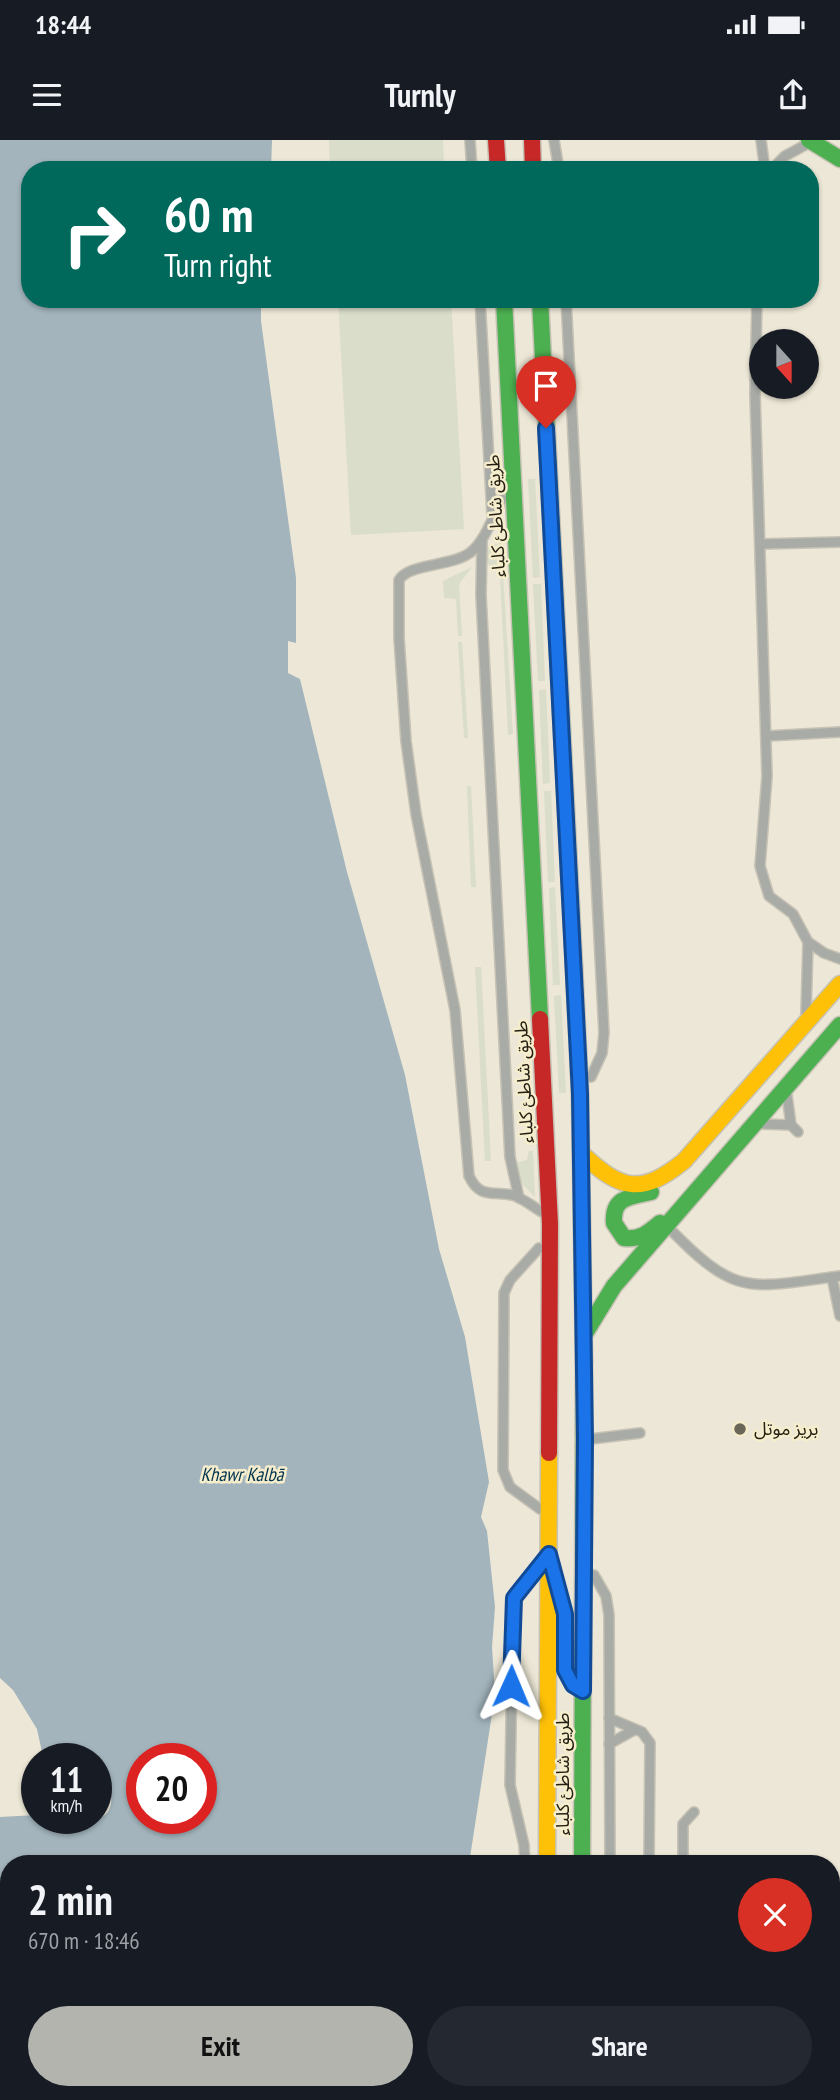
<!DOCTYPE html>
<meta charset="utf-8">
<style>
:root{--surface:#171b24;--page:#242831;--text:#f1f3f6;--muted:#9ea1a6;--accent:#b4b4af}
body{margin:0;font-family:"PT Sans Narrow","Noto Sans Arabic",sans-serif;background:var(--page);color:var(--text);height:100vh;display:flex;flex-direction:column;font-size:26px;white-space:nowrap}
*{box-sizing:border-box;margin:0}
p{font-size:23px;color:var(--muted)}
.icon{flex:none;width:38px;height:38px;fill:none;stroke:currentColor;stroke-width:2;stroke-linecap:round;stroke-linejoin:round}
.map{position:relative;flex:1;overflow:hidden}
.side{position:absolute;left:0px;top:1715px;width:840px;height:245px;display:flex;flex-direction:column;background:var(--surface);border-radius:28px 28px 0 0;box-shadow:0 2px 5px #0004}
.side>*{flex:none}
.guide{position:absolute;left:21px;top:21px;width:798px;height:147px;border-radius:28px;box-shadow:0 2px 5px #0004;background:#00695c;color:#fff;overflow:hidden}
.needle{width:46px;rotate:159deg}
.controls{position:absolute;left:749px;top:189px;display:grid;gap:14px}
.controls a{display:grid;place-items:center;width:70px;height:70px;border-radius:50%;background:var(--surface);box-shadow:0 2px 5px #0004;font-size:35px}
.speed{position:absolute;left:21px;top:1603px;display:flex;gap:14px;font-size:35px;font-weight:700;text-align:center}
.speed>*{display:grid;place-content:center;width:91px;height:91px;border-radius:50%;background:var(--surface);box-shadow:0 2px 5px #0004;line-height:1}
.speed small{font-size:18px;font-weight:400}
.speed .limit{border:10px solid #d22;background:#fff;color:#111}
.pin{position:absolute;display:grid;place-items:center;width:60px;height:60px;color:#fff;margin:-72px -30px;border-radius:50% 50% 50% 0;rotate:-45deg;box-shadow:0 0 7px #0007}
.pin .icon{rotate:45deg}
.me{position:absolute;width:77px;margin:-38px;rotate:1deg;stroke-linejoin:round;filter:drop-shadow(0 0 5px #0008)}
.turn{display:flex;align-items:center;gap:24px;height:147px;padding:0 28px;font-size:32px}
.turn .icon{width:91px;height:91px;stroke-width:2.5}
.turn b{display:block;font-size:49px;line-height:60px}
.round{display:grid;place-items:center;flex:none;width:74px;height:74px;border-radius:37px;background:var(--page)}
.overview{display:flex;align-items:center;justify-content:space-between;height:119px;padding:0 28px}
h1{font-size:42px;font-weight:700;line-height:52px}
.primary-button{display:flex;gap:14px;margin-top:auto;padding:14px 28px}
.primary-button a{flex:1;height:80px;border-radius:42px;background:var(--accent);color:#111;font-size:28px;font-weight:700;line-height:80px;text-align:center}
.primary-button a+a{background:var(--page);color:var(--text)}
.status{display:flex;justify-content:space-between;align-items:center;height:49px;padding:0 35px;background:var(--surface);direction:ltr}
.status svg{height:19px;fill:currentColor}
header{display:flex;justify-content:space-between;align-items:center;height:91px;padding:0 28px;background:var(--surface);font-size:32px;font-weight:700}
.map>svg:first-child{display:block}
.green{fill:#d9ddc9}
.water{fill:#a3b4bc;fill-rule:evenodd}
.lines{fill:none;stroke-linecap:round;stroke-linejoin:round}
.lane-casing{stroke:#c6c2b5;stroke-width:12}
.fast-casing{stroke:#c6c2b5;stroke-width:19}
.slow-casing{stroke:#c6c2b5;stroke-width:19}
.jam-casing{stroke:#c6c2b5;stroke-width:19}
.lane{stroke:#a8aba6;stroke-width:9}
.fast{stroke:#4caf50;stroke-width:16}
.slow{stroke:#ffc107;stroke-width:16}
.jam{stroke:#c62828;stroke-width:16}
.route-casing{stroke:#114b97;stroke-width:18}
.route{stroke:#1a73e8;stroke-width:12}
.poi-dot{fill:#6a6658;stroke:#f6edcc;stroke-width:2.5}
.labels{text-anchor:middle;stroke-width:5;stroke-linejoin:round;paint-order:stroke}
.street-label{font-size:18px;fill:#242014;stroke:#f6edcc}
.poi-label{font-size:18px;fill:#242014;stroke:#f6edcc;text-anchor:start}
.water-label{font-size:19px;font-style:italic;fill:#003550;stroke:#f6edcc}
</style>
<div class="status"><b>18:44</b><svg viewBox="0 0 49 12"><path d="M0 12V9h3v3zM5 12V6h3v6zM10 12V3h3v9zM15 12V0h3v12zM26 1h20v11H26zM47 4h2v5h-2z"/></svg></div>
<header><svg class="icon" aria-label="menu" viewBox="0 0 24 24"><path d="M4 6h16M4 12h16M4 18h16"/></svg>Turnly<svg class="icon" aria-label="share" viewBox="0 0 24 24"><path d="M12 15V3M7 8l5-5 5 5M5 13v7h14v-7"/></svg></header>
<div class="map">
<svg width="840" height="1960" viewBox="0 0 840 1960">
<rect width="100%" height="100%" fill="#ece7d6"/>
<g class="green">
<path d="M329 0H443L444 30H330Z"/>
<path d="M338 159H451L464 389 351 395Z"/>
<path d="M528 339H535L540 437 533 438Z"/>
<path d="M501 403 513 594 508 595 500 435 486 422 487 405Z"/>
<path d="M472 427 459 444 462 496H458L456 459 444 458 443 441Z"/>
<path d="M533 444H541L545 541H538Z"/>
<path d="M458 502H462L468 598H464Z"/>
<path d="M546 549 550 643 543 644 539 550Z"/>
<path d="M467 646H471L476 747H471Z"/>
<path d="M544 651H551L555 742H548Z"/>
<path d="M555 747 560 845H553L549 748Z"/>
<path d="M475 827H481L491 1021H485Z"/>
<path d="M561 855 566 953H559L554 856Z"/>
<path d="M529 1011H533L535 1057 522 1044 516 1023 527 1020Z"/>
</g>
<path class="water" d="M0 0H272L271 30H30V159H261V181L296 438V503L288 501V533L300 539 347 732 405 935 439 1109 465 1197 489 1342 481 1377 487 1391 495 1467 492 1507 495 1554 469 1724H9V1951H437V1960H0V1677L37 1675V1678C60 1678 115 1693 111 1657 110 1647 105 1639 96 1635V1619H53L42 1612 37 1589 13 1550 0 1538ZM142 1619H201V1678H142Z"/>
<g class="lines">
<defs>
<g id="lane">
<path d="M470 0 472 30"/>
<path d="M554 0 559 30"/>
<path d="M761 0 765 30"/>
<path d="M771 30 785 16 809 3"/>
<path d="M480 159 492 374"/>
<path d="M566 159 604 893 602 913 591 937"/>
<path d="M757 159 755 254 767 636 760 726 769 756 793 774 808 802 806 873"/>
<path d="M502 359C493 376 486 399 471 412 452 427 409 423 399 440V498L406 601 416 674 455 870 469 1036C480 1059 492 1051 512 1055 523 1058 533 1067 542 1072"/>
<path d="M482 400 481 455 510 1017 519 1058"/>
<path d="M762 404 840 402"/>
<path d="M767 596 840 592"/>
<path d="M808 802 824 813 840 819"/>
<path d="M787 955 791 985 798 992"/>
<path d="M762 984 791 985"/>
<path d="M669 1088C737 1158 748 1148 840 1136"/>
<path d="M539 1108 510 1140 504 1153 503 1330 510 1347 540 1369"/>
<path d="M832 1137 840 1176"/>
<path d="M591 1299 640 1293"/>
<path d="M594 1435 606 1456 609 1475 610 1724"/>
<path d="M609 1578 642 1592 650 1603 649 1724"/>
<path d="M609 1604 634 1590"/>
<path d="M525 1724 524 1705 510 1645 513 1464 518 1451 539 1425"/>
<path d="M683 1724V1684L694 1672"/>
<path d="M831 1880 840 1887"/>
<path d="M453 1960 454 1951"/>
</g>
<g id="fast">
<path d="M809 0 840 19"/>
<path d="M504 159 540 879"/>
<path d="M540 159 574 826"/>
<path d="M651 1052C630 1057 612 1057 614 1083L624 1098C640 1100 648 1093 660 1083"/>
<path d="M584 1195 614 1146 840 885"/>
<path d="M582 1724 584 1221"/>
<path d="M599 1951 603 1960"/>
<path d="M810 1960 827 1951"/>
</g>
<g id="slow">
<path d="M582 1014C621 1050 641 1056 684 1021L840 844"/>
<path d="M547 1724 549 1313"/>
<path d="M831 1917 840 1912"/>
<path d="M541 1960 543 1951"/>
</g>
<g id="jam">
<path d="M496 0 498 30"/>
<path d="M532 0 533 30"/>
<path d="M574 826 580 953 584 1221"/>
<path d="M540 879 550 1084 549 1313"/>
<path d="M748 1960 765 1951"/>
</g>
</defs>
<use href="#lane" class="lane-casing"/>
<use href="#fast" class="fast-casing"/>
<use href="#slow" class="slow-casing"/>
<use href="#jam" class="jam-casing"/>
<use href="#lane" class="lane"/>
<use href="#fast" class="fast"/>
<use href="#slow" class="slow"/>
<use href="#jam" class="jam"/>
</g>
<g class="lines">
<defs>
<path id="route" d="M511 1546 514 1458 549 1414 565 1474V1530L573 1545 583 1551 585 1299 580 954 546 288"/>
</defs>
<use href="#route" class="route-casing"/>
<use href="#route" class="route"/>
</g>
<circle class="poi-dot" cx="740" cy="1289" r="7"/>
<g class="labels">
<g class="street-label">
<text transform="translate(496 376) rotate(-93)" y="6">طريق شاطئ كلباء</text>
<text transform="translate(524 942) rotate(-93)" y="6">طريق شاطئ كلباء</text>
<text transform="translate(563 1634) rotate(-90)" y="6">طريق شاطئ كلباء</text>
</g>
<g class="poi-label">
<text x="754" y="1295">بريز موتل</text>
</g>
<g class="water-label">
<text x="242" y="1341">Khawr Kalbā</text>
</g>
</g>
</svg>
<div class="controls">
<a><svg class="needle" viewBox="-14 -14 28 28"><path d="M0-13l5 13h-10z" fill="#e53935"/><path d="M0 13l5-13h-10z" fill="#9ea1a6"/></svg></a>
</div>
<div class="speed"><div>11<small>km/h</small></div><div class="limit">20</div></div>
<div class="pin" style="left:546px;top:288px;background:#d93025"><svg class="icon" aria-label="arrive" viewBox="0 0 24 24"><path d="M6 21V4h12l-3 4 3 4H6"/></svg></div>
<svg class="me" style="left:511px;top:1546px" viewBox="-20 -20 40 40"><path d="M0-17L14 15 0 8-14 15z" fill="#1a73e8" stroke="#fff" stroke-width="4"/></svg>
<div class="guide">
<div class="turn"><svg class="icon" aria-label="right" viewBox="0 0 24 24"><path d="M7 20v-9h11M14 6l5 5-5 5"/></svg><div><b>60 m</b>Turn right</div></div>
</div>
<section class="side">
<div class="overview"><div><h1>2 min</h1><p>670 m · 18:46</p></div><a class="round" style="background:#d93025;color:#fff"><svg class="icon" aria-label="close" viewBox="0 0 24 24"><path d="M6 6l12 12M18 6L6 18"/></svg></a></div>
<div class="primary-button"><a>Exit</a><a>Share</a></div>
</section>
</div>
